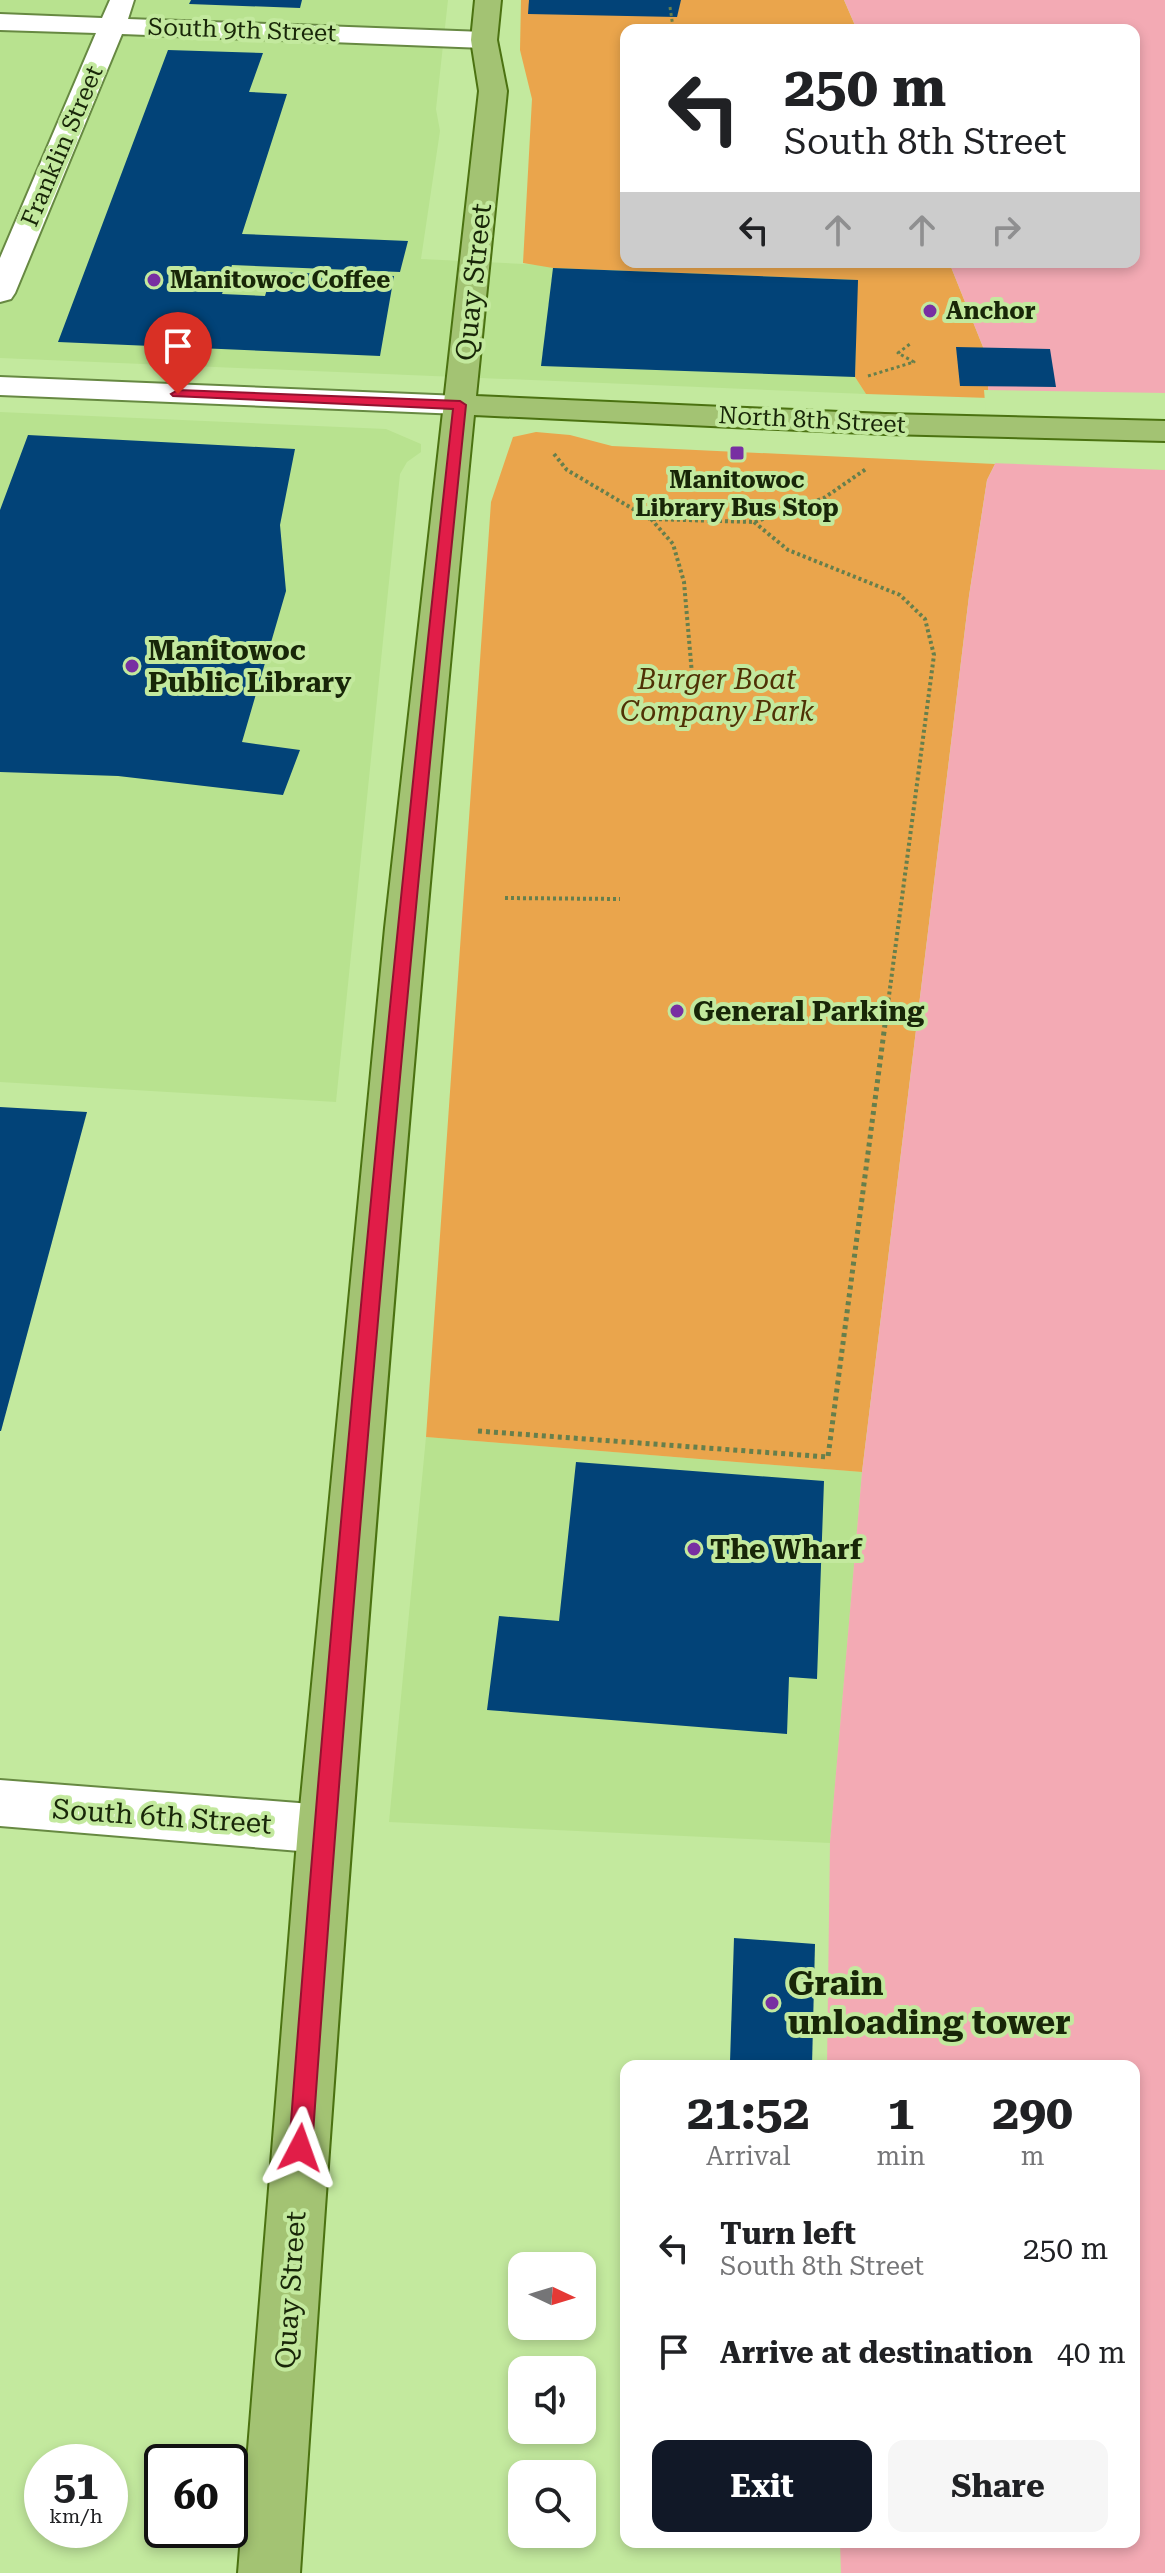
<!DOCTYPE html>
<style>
:root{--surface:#fff;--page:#f6f6f6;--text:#202124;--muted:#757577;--accent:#111827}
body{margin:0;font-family:"Roboto Serif",serif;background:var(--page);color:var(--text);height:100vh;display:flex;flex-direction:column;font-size:30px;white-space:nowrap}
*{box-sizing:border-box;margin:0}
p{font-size:26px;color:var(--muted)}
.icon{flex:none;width:44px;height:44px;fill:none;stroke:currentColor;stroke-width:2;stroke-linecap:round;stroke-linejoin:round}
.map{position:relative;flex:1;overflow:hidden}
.details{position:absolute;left:620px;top:2060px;width:520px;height:488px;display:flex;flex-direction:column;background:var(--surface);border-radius:16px;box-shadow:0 4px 12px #0003}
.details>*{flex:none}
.top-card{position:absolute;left:620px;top:24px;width:520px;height:244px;border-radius:16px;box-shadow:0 4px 12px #0003;background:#fff;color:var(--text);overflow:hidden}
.needle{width:52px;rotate:94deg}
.fabs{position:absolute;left:508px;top:2252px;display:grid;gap:16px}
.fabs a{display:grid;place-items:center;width:88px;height:88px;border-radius:16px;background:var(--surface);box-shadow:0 4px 12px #0003;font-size:40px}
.speed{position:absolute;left:24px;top:2444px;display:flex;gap:16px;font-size:40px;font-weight:700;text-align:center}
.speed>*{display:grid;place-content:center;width:104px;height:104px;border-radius:50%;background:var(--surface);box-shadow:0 4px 12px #0003;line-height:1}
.speed small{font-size:20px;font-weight:400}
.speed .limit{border:4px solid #111;border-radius:12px;background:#fff;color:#111}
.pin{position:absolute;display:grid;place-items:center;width:68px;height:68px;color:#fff;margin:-82px -34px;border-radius:50% 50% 50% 0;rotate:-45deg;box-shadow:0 0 8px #0007}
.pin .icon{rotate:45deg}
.me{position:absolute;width:88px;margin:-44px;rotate:4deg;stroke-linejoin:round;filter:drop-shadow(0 0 6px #0008)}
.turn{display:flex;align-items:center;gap:28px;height:168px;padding:0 32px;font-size:36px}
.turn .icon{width:104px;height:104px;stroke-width:2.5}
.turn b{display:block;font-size:56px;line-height:68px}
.lanes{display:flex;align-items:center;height:76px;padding:0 32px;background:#0003;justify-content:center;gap:40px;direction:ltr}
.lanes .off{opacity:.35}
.eta{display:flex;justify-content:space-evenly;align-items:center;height:136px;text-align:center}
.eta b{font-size:48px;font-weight:700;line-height:56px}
.button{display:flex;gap:16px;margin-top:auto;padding:16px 32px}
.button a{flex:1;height:92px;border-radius:16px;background:var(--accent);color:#fff;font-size:32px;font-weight:700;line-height:92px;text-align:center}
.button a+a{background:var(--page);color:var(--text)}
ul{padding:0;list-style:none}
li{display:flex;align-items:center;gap:24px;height:104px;padding:0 32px}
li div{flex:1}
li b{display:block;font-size:30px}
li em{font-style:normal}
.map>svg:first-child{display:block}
.built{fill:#b8e28f}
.green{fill:#eaa54c}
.water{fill:#f3aab4}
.pier{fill:#c3e99e}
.building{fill:#024378}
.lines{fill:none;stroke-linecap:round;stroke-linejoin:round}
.minor-casing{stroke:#678942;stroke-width:4}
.major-casing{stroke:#4b7211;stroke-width:4}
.path-far2{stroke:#667f4c;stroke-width:3;stroke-dasharray:3 3;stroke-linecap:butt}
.path-far1{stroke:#667f4c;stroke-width:4;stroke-dasharray:3 3;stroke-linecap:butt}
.path{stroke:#667f4c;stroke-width:5;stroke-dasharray:4 4;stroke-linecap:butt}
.minor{fill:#fff;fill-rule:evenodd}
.major{fill:#a3c373;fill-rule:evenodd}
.route{fill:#e11d48;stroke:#92132f;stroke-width:2}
.poi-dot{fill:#782fa2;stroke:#c3e99e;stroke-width:3}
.labels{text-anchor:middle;stroke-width:8;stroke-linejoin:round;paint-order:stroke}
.far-street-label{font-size:24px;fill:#182608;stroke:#c3e99e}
.far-poi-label{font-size:24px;font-weight:bold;fill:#182608;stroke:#c3e99e;text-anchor:start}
.street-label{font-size:28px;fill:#182608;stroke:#c3e99e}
.poi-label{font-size:28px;font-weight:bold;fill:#182608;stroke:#c3e99e;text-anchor:start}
.park-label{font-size:28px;font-style:italic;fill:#4f3105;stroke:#c3e99e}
.near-poi-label{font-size:34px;font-weight:bold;fill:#182608;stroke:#c3e99e;text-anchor:start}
</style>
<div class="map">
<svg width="1165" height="2573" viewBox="0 0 1165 2573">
<rect width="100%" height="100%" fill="#c3e99e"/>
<g class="built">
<path d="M0 0H448L436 109 440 131 421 259 858 280 855 377 866 394 0 358Z"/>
<path d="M0 412 386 429 421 444V452L407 462 400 474 336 1102 0 1082Z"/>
<path d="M426 1437 862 1472 830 1843 389 1822Z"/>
</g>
<g class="green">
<path d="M521 0H844L857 30H626V262H949L985 352 989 398 866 394 855 377 857 280 553 268 523 263 532 99 520 50Z"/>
<path d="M536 432 570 435 612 446 995 464 987 480 969 596 862 1472 426 1437 491 502 513 437Z"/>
</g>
<path class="water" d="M844 0H1165V2573H841L840 2542H1134V2066H827L830 1842 862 1472 969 596 987 480 995 464 985 352 949 262H1134V30H857Z"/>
<path class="pier" d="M984 390 1165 393V470L990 463Z"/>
<g class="building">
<path d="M191 0H302L300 8 189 4Z"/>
<path d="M529 0H681L677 17 528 14Z"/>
<path d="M168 50 263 53 249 92 287 94 242 234 408 241 400 272 232 265 222 294 265 296 272 272 394 276 380 356 58 342Z"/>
<path d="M553 268 858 280 855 377 541 366Z"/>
<path d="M956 347 1050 349 1056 387 960 386Z"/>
<path d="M28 435 295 449 280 525 286 591 242 742 300 750 283 795 118 776 0 772V510Z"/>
<path d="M0 1107 87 1112 1 1431H0Z"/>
<path d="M576 1462 824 1481 817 1679 789 1677 787 1734 487 1710 499 1616 559 1621Z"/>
<path d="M734 1938 815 1944 812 2066 730 2062Z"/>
</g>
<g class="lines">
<defs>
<g id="minor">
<path d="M110 0H134L128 19 484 32 493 34 497 40 493 46 484 48 122 34 15 293 11 299 0 302V258L96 33 0 30V14L102 18Z"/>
<path d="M0 377 460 396 471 398 476 405 471 412 460 414 0 395Z"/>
<path d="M0 1780 324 1805 342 1812 350 1829 342 1846 324 1853 0 1826Z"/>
</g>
<path id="major" d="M475 0H501L497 40 507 91 476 396 885 414 1165 421V441L885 434 474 415C403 1134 348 1853 300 2573H238L298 1829 385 928 479 91 471 40Z"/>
</defs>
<use href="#minor" class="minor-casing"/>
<use href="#major" class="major-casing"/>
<g class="path-far2">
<path d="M670 7 673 27"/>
<path d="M868 376 914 362 898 353 910 344"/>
</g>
<g class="path-far1">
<path d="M554 454 567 470 650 519 754 522 824 498 866 469"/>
<path d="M651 519 673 544 684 582 692 674"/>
<path d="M754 522 788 550 900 595 925 619 934 655 887 1011"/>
<path d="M505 898 620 899"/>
</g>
<path class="path" d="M478 1431 828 1457 887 1009"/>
<use href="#minor" class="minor"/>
<use href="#major" class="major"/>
</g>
<path class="route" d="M178 390 460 401 466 405C406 985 353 1566 312 2148L308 2156 300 2159 292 2156 289 2148C333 1567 389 988 453 409L173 396 171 394Z"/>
<g class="poi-dot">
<circle cx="154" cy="280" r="8"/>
<circle cx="930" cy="311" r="8"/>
<rect x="729" y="445" width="16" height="16" rx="4"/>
<circle cx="132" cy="666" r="8"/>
<circle cx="677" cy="1011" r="8"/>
<circle cx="694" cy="1549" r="8"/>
<circle cx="772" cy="2003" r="8"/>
</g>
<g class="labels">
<g class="far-street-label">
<text transform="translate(242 30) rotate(2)" y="8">South 9th Street</text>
<text transform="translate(62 146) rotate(-67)" y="8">Franklin Street</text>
<text transform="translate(812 420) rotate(3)" y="8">North 8th Street</text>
</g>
<g class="far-poi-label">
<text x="170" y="288">Manitowoc Coffee</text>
<text x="946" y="319">Anchor</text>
<text x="737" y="488" text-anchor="middle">Manitowoc<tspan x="737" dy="28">Library Bus Stop</tspan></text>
</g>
<g class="street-label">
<text transform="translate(473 282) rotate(-84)" y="10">Quay Street</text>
<text transform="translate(162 1816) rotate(4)" y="10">South 6th Street</text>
<text transform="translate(290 2290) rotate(-86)" y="10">Quay Street</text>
</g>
<g class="poi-label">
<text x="148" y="660">Manitowoc<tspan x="148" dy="32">Public Library</tspan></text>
<text x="693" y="1021">General Parking</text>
<text x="710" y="1559">The Wharf</text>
</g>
<g class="park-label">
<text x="717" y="689">Burger Boat<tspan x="717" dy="32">Company Park</tspan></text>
</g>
<g class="near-poi-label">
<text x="788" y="1995">Grain<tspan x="788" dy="39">unloading tower</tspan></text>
</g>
</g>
</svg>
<div class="fabs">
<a><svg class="needle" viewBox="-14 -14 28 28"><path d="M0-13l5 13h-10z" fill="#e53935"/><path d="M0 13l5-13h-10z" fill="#757577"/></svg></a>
<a><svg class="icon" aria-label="sound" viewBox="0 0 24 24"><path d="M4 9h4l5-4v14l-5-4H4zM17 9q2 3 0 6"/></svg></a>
<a><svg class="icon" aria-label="search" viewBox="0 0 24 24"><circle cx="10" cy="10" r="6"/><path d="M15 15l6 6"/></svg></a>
</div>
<div class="speed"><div>51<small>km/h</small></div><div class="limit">60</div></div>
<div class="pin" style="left:178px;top:394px;background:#d93025"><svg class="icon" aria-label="arrive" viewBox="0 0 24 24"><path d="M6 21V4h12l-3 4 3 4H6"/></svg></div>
<svg class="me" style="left:300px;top:2148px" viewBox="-20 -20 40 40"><path d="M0-17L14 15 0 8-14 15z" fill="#e11d48" stroke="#fff" stroke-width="4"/></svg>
<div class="top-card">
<div class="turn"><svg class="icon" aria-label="left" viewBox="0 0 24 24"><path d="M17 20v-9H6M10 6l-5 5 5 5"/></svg><div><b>250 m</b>South 8th Street</div></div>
<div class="lanes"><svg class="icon" aria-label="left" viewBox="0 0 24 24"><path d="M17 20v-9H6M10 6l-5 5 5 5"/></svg><svg class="icon off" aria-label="ahead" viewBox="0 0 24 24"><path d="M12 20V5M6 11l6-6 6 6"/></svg><svg class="icon off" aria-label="ahead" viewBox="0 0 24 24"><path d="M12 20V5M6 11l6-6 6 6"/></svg><svg class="icon off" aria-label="right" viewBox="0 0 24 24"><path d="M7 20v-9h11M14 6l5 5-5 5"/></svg></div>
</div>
<section class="details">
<div class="eta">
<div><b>21:52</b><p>Arrival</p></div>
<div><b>1</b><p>min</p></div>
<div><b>290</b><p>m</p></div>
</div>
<ul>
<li><svg class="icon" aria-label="left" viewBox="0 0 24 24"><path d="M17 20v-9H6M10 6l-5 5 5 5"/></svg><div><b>Turn left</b><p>South 8th Street</p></div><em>250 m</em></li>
<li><svg class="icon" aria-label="arrive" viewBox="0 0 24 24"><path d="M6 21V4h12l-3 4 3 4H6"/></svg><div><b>Arrive at destination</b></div><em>40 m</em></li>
</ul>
<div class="button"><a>Exit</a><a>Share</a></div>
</section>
</div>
